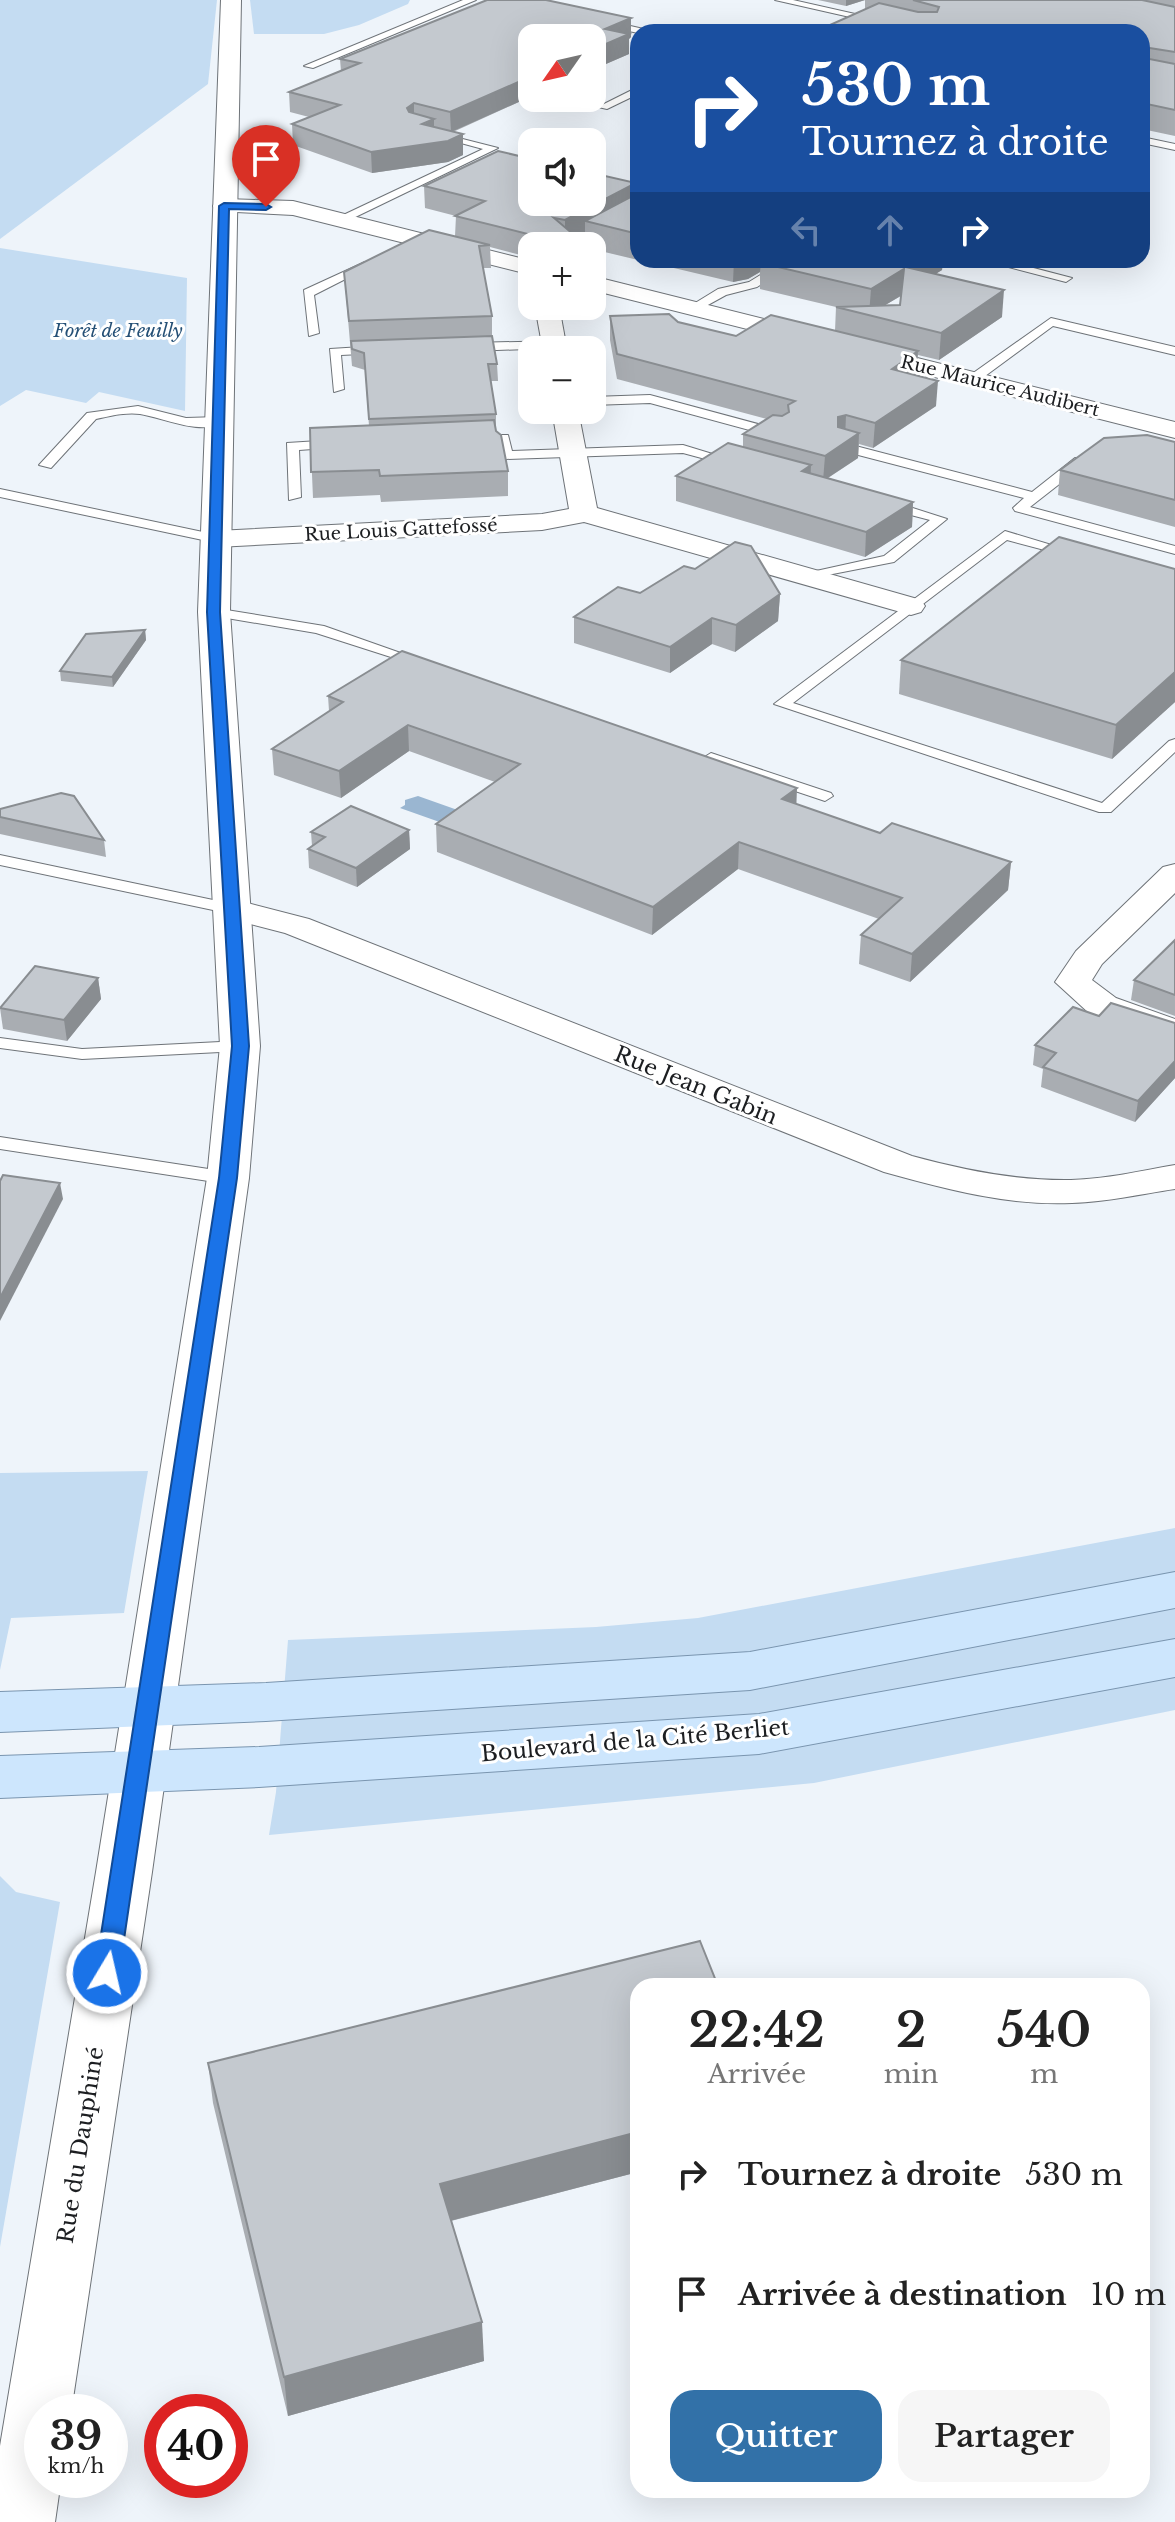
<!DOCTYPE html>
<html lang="fr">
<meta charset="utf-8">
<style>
:root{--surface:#fff;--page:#f6f6f6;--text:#222;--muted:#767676;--accent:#3271a8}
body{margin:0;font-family:"Libre Baskerville",serif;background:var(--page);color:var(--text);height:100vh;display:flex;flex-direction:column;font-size:30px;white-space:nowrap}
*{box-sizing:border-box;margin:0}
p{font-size:26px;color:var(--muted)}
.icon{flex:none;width:44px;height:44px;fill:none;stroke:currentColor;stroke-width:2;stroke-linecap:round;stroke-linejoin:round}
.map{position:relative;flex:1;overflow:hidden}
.drawer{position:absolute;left:630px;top:1978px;width:520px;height:520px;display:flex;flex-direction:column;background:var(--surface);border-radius:24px;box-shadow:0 8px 32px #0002}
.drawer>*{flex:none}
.guide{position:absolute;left:630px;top:24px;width:520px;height:244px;border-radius:24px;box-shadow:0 8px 32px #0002;background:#1a4fa0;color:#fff;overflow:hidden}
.needle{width:52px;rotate:236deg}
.buttons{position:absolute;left:518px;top:24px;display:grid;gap:16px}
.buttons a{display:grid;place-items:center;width:88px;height:88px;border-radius:16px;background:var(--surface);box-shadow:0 8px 32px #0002;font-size:40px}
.speed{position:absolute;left:24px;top:2394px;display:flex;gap:16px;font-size:40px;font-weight:700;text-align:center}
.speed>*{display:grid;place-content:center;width:104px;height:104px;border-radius:50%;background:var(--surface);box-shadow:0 8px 32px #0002;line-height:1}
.speed small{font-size:20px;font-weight:400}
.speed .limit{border:12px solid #d22;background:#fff;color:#111}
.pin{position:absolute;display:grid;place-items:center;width:68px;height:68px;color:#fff;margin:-82px -34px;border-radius:50% 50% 50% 0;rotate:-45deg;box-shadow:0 0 8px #0007}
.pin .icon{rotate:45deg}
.me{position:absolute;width:88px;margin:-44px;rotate:9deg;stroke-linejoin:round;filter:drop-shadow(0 0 6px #0008)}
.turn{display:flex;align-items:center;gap:28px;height:168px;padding:0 40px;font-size:36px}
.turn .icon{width:104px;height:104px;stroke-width:2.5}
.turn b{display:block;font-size:56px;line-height:68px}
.lanes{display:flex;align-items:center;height:76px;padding:0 40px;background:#0003;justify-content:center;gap:40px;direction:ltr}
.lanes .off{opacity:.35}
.eta{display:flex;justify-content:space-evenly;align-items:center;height:136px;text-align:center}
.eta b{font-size:48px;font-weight:600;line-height:56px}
.action{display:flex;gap:16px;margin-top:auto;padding:16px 40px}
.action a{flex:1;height:92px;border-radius:24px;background:var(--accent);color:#fff;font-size:32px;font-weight:600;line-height:92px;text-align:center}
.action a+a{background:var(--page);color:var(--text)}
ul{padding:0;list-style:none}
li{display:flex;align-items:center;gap:24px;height:120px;padding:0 40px}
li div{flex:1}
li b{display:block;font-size:30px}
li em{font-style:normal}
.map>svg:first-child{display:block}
.green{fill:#c4dcf2}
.water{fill:#9ab6d1}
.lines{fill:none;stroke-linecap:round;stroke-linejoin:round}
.lane-casing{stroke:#6e7378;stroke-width:2}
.street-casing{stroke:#6e7378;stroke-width:2}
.secondary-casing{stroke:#6e7378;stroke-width:2}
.primary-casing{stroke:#7a95af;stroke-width:2}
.lane{fill:#fff;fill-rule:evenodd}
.street{fill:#fff;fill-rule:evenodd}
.secondary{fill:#fff;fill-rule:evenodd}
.primary{fill:#cde6fd;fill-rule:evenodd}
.wall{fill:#a9adb2;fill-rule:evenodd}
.shaded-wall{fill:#898d91}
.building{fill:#c4c9cf;stroke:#898d91;stroke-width:2}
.route{fill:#1a73e8;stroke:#114b97;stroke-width:2}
.labels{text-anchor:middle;stroke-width:6;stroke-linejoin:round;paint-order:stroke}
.far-park-label{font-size:18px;font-style:italic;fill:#255076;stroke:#fff}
.far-street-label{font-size:18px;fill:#1c1e21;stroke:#fff}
.street-label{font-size:22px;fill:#1c1e21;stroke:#fff}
</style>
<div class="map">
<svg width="1175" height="2522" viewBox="0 0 1175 2522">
<rect width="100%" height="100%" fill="#eef4fa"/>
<g class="green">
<path d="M0 0H217L208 84 0 239Z"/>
<path d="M250 0H410L408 4 359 25 324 34H254Z"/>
<path d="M0 248 187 278 185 411 99 392 86 403 26 390 0 406Z"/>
<path d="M148 1471 124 1613 11 1618 0 1670V1473Z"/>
<path d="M1175 1528V1710L814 1783 269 1835 276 1792 288 1640 596 1627 698 1618Z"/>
<path d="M0 1876 16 1892 60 1902 0 2247Z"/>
</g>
<path class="water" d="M418 796 466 813 448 825 400 808 405 805V800Z"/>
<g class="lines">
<defs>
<g id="lane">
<path d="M463 0H476L313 68 304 66Z"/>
<path d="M775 0H793L935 32H916Z"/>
<path d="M604 20 648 30 650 32 638 33 601 25Z"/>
<path d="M638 87V94L607 109 598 107Z"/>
<path d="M435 132 498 148 345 222H337V218L483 149 435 136Z"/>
<path d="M1142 137 1175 144V150L1142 143Z"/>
<path d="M638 207V215L580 246H566Z"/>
<path d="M785 260H799L757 287 726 295 697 311 687 308 718 289 749 282Z"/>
<path d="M982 260H1003L1072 278 1066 282Z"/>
<path d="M365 262 375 264 314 295 319 333 309 336 304 290Z"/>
<path d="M1051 318 1175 347V355L1053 326 977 382H969V376Z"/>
<path d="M558 341V347L554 348 470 351 464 347 470 343Z"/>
<path d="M378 346 384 350 382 353 341 355 344 389 334 392 330 349Z"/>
<path d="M650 395 784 431 786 434 779 438 650 403 592 405V397Z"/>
<path d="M138 406 186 418 219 417 225 421C203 437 165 418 140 414 126 412 110 416 96 419L51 468 39 465 87 413Z"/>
<path d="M475 435H508L512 451 683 445 742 463 735 467 683 453 506 459 499 455 497 442H470V436Z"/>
<path d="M335 440 342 444 340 447 299 450 301 497 289 500 287 443Z"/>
<path d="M844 443 1032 492 1075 458H1085V464L1030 507 1175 546V554L1015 511 1013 508 1024 498 839 450V444Z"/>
<path d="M0 489 217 535 224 539 217 543 0 497Z"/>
<path d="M884 502H894L947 519 894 562 807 579V573L884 556 930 520 884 508Z"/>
<path d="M1005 531 1078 553 1071 557 1007 540 793 703 1102 803 1169 741 1175 739V752L1111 812H1099L774 704Z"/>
<path d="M214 608 324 626 429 663 422 667 316 633 209 615V609Z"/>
<path d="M711 753 831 793 833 796 825 801 705 761 703 758Z"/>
<path d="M0 855 232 904 241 909 232 914 0 865Z"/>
<path d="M0 1038 82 1049 240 1041 249 1046 240 1051 82 1059 0 1048Z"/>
<path d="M0 1137 228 1172 238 1178 228 1184 0 1149Z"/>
</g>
<g id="street">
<path d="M224 199 293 201 532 261V275L293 215 216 211 213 206 216 201Z"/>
<path d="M592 276 816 332 819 337 816 342 807 344 592 290Z"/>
<path d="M535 306H559L567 350H543Z"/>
<path d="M865 345 1175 422V438L856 357 853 352 856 347Z"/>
<path d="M552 410H578L597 508 921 600 925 606 921 612 911 615 584 522 542 530 217 547 207 545 203 539 207 533 217 531 542 514 569 509Z"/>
<path d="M1175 864V893L1102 964 1092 980 1116 998 1175 1019V1042L1090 1014 1055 982 1076 951 1163 867Z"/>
<path d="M232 899 309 919 912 1156C963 1170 1017 1181 1071 1180 1106 1179 1140 1171 1175 1165V1189C1141 1194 1107 1202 1072 1203 1008 1206 945 1189 884 1172L285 933 220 916 215 909 220 902Z"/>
</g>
<path id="secondary" d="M221 0H241L230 612 260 1046 249 1178 152 1872 71 2412H42V2480H61L55 2522H0V2446L96 1872 207 1178 220 1046 198 612Z"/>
<g id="primary">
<path d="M1175 1572V1608L750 1690 266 1721 0 1732V1692L266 1683 750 1652Z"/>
<path d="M1175 1639V1677L759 1754 259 1787 0 1798V1756L259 1747 759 1714Z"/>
</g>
</defs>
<use href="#lane" class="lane-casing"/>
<use href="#street" class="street-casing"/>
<use href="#secondary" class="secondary-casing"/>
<use href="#primary" class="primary-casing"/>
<use href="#lane" class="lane"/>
<use href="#street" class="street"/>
<use href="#secondary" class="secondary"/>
<use href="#primary" class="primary"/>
</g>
<g class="wall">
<path d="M487 0H546L631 18V37L629 39V54L592 70V38H532V96L453 132 463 134V155L448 162 372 173 293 145 292 124 309 117 290 112 289 92 341 71 340 59Z"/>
<path d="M818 0H1175V136L1142 129V32H820L821 29 865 9V0L846 6Z"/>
<path d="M424 186 636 194 638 193V260L592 249V246H585V232L577 237 580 240V246H532V258L490 247 491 268H483L492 316V336L497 364 498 381H491L496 414V431L508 471V496L381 502 380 495 313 498 310 428 369 426 365 370 352 366 344 272 455 236 456 216 425 208Z"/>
<path d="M640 260H943L942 270 935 274 1002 317 939 360 918 355 916 376 936 406 873 448 859 444 858 458 828 478 913 502 912 527 865 557 676 501V476L743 447V434L767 419 617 379 610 340V316L678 322 736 336 835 331 836 307 760 289V272L748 279 733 282ZM901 296 900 305H885Z"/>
<path d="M1175 442V527L1058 495 1060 470Z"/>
<path d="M1175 569V702L1112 759 899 694 901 660Z"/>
<path d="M640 593 780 594 778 621 735 652 712 644 670 673 574 643V617Z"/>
<path d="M145 630 146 640 113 687 61 681 60 671Z"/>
<path d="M328 696 796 804 880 833 1011 862 1008 890 910 982 859 964 861 935 879 919 738 869 652 935 437 852 436 824 495 782 409 751 341 798 274 775 272 749 329 711Z"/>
<path d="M0 809 104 840 106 857 0 834Z"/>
<path d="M409 830 410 849 357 887 309 868 308 849 312 846 311 832Z"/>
<path d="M1175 940V1016L1131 1000 1134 980Z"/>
<path d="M98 978 101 999 67 1041 3 1029 0 1008Z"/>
<path d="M1099 1016 1175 1023V1078L1135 1122 1041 1087 1043 1069 1033 1065 1035 1045Z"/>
<path d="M638 1986V2172L451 2221 484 2361 288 2416 213 2103 208 2063Z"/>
</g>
<g class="shaded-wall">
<path d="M846 0H865L846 6Z"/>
<path d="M631 18V37L629 39V54L592 70V50L605 29Z"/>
<path d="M532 76V96L451 132 450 112Z"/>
<path d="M414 103V123L407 108Z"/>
<path d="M434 119V140L463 134V155L448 162 372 173 371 152Z"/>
<path d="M636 183V205L585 221V232L570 240 565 241V220Z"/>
<path d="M734 260H779L761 263 760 272 748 279 733 282Z"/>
<path d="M918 260H943L942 270 904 294 906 267Z"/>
<path d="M904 269 902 295 869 315 871 289Z"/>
<path d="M1004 290 1002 317 939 360 941 333Z"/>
<path d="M918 351 916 375 892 369Z"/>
<path d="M938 381 936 406 873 448 875 423Z"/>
<path d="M846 415 845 440 837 442 838 417Z"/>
<path d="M859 433 858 458 823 481 825 456Z"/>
<path d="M811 465 810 490 802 471Z"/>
<path d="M913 502 912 527 865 557 866 532Z"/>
<path d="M780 594 778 621 735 652 736 625Z"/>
<path d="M712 618V644L670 673V647Z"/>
<path d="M145 630 146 640 113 687 112 677Z"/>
<path d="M1175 672V702L1112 759 1116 725Z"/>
<path d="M408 725 409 751 341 798 339 771Z"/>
<path d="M797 788 796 815 782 799Z"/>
<path d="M409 830 410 849 357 887 356 868Z"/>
<path d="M739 842 738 869 652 935 653 907Z"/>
<path d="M1011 862 1008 890 910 982 912 954Z"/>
<path d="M98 978 101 999 67 1041 64 1020Z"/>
<path d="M1175 1061V1078L1135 1122 1138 1101Z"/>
<path d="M60 1183 63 1199 0 1321V1298Z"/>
<path d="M638 2132V2172L442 2223 440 2184Z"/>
<path d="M482 2322 484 2361 288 2416 284 2377Z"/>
</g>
<g class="building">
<path d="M487 0H546L631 18 605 29 629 34 592 50V38H532V76L450 112 414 103 407 108 409 112 434 119 422 124 463 134 448 141 371 152 292 124 340 105 289 92 360 63 340 59Z"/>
<path d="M913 0H1142L1175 7V52L1143 47 1144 58 1175 64V110L1142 103V32H833L821 29 879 3 918 12H937L939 7Z"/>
<path d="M498 151 532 159V202H592V173L636 183 565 220 554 218 580 240 535 242 532 235 455 216 485 201 424 186Z"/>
<path d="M638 193V234L585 221Z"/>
<path d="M429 230 490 245 479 246 492 316 349 321 344 272Z"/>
<path d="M765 260H918L906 267 1004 290 941 333 836 307 900 305 904 269 871 289 761 263Z"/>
<path d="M669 314 678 322 736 336 771 315 918 351 892 369 938 381 875 423 846 415 838 417V427L859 433 825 456 743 434 773 415 782 416 789 412 788 405 795 401 617 354 610 316Z"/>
<path d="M492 336 497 364H488L496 414 369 419 364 353 352 349 351 341Z"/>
<path d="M494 420 496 431 501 435 508 471 380 476 379 470 311 472 310 428Z"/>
<path d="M1147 435 1175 442V500L1060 470 1104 438Z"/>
<path d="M728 443 811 465 802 471 913 502 866 532 676 476Z"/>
<path d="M1059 537 1175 569V672L1116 725 901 660Z"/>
<path d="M735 542 751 546 780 594 736 625 712 618 670 647 574 617 618 587 640 593 684 566 695 569Z"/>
<path d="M145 630 112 677 60 671 86 634Z"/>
<path d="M402 651 797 788 782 799 880 833 892 823 1011 862 912 954 861 935 902 898 739 842 653 907 436 824 520 764 408 725 339 771 272 749 343 702 328 696Z"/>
<path d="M61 793 74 796 104 840 0 817V809Z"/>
<path d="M351 806 409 830 356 868 308 849 325 837 311 832Z"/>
<path d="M1175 940V995L1134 980Z"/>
<path d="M35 966 98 978 64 1020 0 1008Z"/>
<path d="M1111 1003 1175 1023V1061L1138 1101 1043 1067 1056 1053 1035 1045 1073 1007 1099 1016Z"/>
<path d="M3 1175 60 1183 0 1298V1181Z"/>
<path d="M700 1941 718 1986H638V2132L440 2184 482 2322 284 2377 208 2063Z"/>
</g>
<path class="route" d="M224 203 266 204 271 207 266 210 229 209 220 612 249 1046 237 1178 119 1973 116 1980 107 1983 99 1980 95 1973 219 1178 232 1046 207 612 219 206Z"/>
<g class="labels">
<g class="far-park-label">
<text x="118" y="337">Forêt de Feuilly</text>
</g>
<g class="far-street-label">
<text transform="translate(1000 386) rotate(14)" y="6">Rue Maurice Audibert</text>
<text transform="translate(401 530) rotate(-3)" y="6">Rue Louis Gattefossé</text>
</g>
<g class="street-label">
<text transform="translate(696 1085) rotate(22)" y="8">Rue Jean Gabin</text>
<text transform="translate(635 1740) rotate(-5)" y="8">Boulevard de la Cité Berliet</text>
<text transform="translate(80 2145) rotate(-81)" y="8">Rue du Dauphiné</text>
</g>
</g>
</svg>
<div class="buttons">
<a><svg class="needle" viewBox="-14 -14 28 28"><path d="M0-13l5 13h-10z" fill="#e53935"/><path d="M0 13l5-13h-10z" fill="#767676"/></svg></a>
<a><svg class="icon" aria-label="sound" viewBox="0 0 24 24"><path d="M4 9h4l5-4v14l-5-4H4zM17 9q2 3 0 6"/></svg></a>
<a>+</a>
<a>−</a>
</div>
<div class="speed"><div>39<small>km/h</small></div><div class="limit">40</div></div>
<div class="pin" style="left:266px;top:207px;background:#d93025"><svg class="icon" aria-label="arrive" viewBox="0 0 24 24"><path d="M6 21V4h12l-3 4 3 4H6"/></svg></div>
<svg class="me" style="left:107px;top:1973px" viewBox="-20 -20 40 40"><circle r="17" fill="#1a73e8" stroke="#fff" stroke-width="3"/><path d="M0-11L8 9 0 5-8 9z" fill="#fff"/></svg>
<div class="guide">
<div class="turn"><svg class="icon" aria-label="right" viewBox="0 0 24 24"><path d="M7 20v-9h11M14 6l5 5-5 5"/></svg><div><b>530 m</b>Tournez à droite</div></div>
<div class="lanes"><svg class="icon off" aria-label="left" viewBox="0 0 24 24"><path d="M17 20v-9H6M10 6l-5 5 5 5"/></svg><svg class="icon off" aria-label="ahead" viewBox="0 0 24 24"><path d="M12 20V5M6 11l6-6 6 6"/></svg><svg class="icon" aria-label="right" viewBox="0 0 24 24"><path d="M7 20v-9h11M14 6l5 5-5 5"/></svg></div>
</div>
<section class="drawer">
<div class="eta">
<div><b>22:42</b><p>Arrivée</p></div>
<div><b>2</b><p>min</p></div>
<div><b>540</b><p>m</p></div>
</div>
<ul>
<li><svg class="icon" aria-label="right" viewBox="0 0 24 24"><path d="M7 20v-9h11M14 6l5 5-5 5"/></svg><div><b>Tournez à droite</b></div><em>530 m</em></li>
<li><svg class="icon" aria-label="arrive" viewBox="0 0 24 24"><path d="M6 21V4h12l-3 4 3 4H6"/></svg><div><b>Arrivée à destination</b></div><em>10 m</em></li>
</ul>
<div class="action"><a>Quitter</a><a>Partager</a></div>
</section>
</div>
